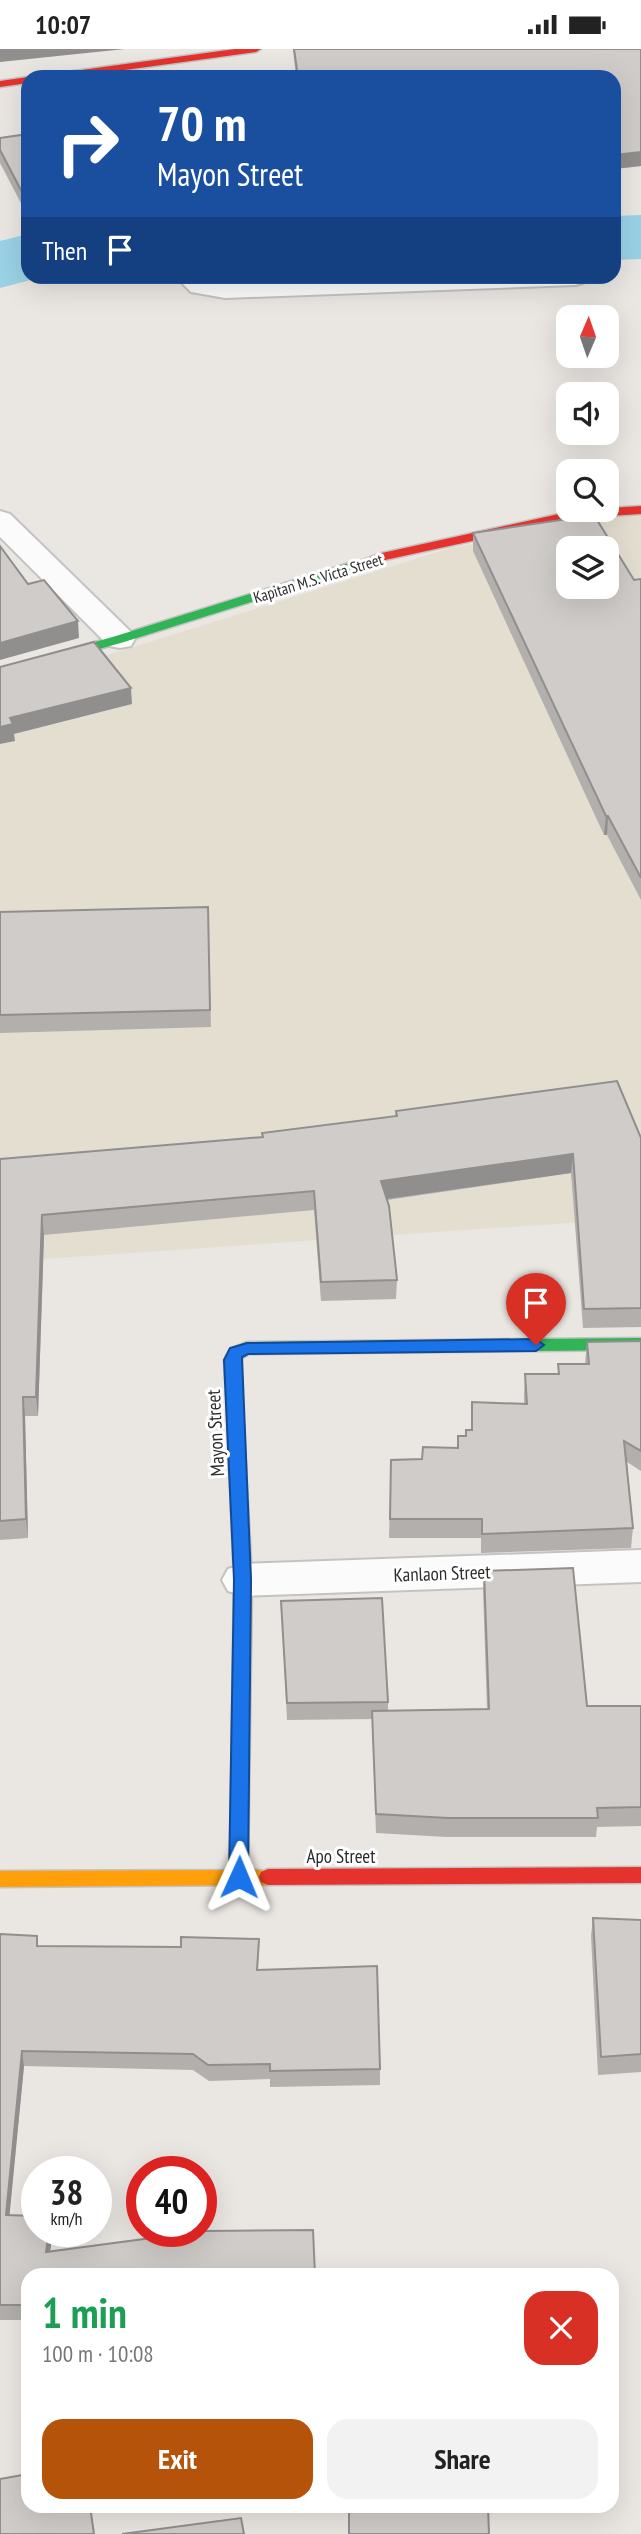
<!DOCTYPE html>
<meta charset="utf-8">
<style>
:root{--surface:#fff;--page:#f2f2f2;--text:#222;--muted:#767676;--accent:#b45309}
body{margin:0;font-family:"PT Sans Narrow",sans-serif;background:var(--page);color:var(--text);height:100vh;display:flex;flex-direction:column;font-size:26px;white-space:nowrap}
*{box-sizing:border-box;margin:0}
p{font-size:23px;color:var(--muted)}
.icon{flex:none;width:38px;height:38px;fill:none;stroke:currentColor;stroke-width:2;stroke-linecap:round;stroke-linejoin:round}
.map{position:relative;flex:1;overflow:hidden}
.details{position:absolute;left:21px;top:2219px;width:598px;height:245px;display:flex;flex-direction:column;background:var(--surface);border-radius:21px;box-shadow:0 7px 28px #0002}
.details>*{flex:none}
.top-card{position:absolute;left:21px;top:21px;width:600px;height:214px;border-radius:21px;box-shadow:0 7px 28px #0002;background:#1a4fa0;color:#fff;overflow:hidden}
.needle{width:46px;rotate:2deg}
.fabs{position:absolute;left:556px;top:256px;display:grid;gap:14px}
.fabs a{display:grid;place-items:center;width:63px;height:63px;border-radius:14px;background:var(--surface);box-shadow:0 7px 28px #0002;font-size:35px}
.speed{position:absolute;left:21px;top:2107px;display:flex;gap:14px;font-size:35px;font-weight:700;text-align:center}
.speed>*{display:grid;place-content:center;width:91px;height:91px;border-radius:50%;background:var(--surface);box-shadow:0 7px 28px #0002;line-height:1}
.speed small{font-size:18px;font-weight:400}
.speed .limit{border:10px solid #d22;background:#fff;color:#111}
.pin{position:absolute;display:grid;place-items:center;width:60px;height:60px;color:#fff;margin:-72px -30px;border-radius:50% 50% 50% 0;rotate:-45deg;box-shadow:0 0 7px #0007}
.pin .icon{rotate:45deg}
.me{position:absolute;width:77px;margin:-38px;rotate:1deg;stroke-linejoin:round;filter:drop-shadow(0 0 5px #0008)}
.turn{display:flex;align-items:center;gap:24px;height:147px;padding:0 21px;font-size:32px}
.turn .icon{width:91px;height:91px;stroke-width:2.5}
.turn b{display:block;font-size:49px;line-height:60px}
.then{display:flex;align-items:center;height:66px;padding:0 21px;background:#0003;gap:14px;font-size:26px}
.round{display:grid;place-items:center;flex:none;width:74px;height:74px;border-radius:21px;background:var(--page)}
.headline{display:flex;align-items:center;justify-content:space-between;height:119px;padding:0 21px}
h1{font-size:42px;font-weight:700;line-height:52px;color:#1e9e55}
.button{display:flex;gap:14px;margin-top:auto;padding:14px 21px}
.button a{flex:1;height:80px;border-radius:21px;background:var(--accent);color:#fff;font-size:28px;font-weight:700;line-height:80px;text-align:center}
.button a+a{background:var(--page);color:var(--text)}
.status{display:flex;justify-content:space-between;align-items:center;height:49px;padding:0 35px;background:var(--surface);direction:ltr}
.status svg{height:19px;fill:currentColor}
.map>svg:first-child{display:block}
.education{fill:#e4ded1;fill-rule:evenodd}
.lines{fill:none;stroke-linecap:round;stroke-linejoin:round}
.river{fill:#9bd2e6;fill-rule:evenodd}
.lane-casing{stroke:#c4c3c3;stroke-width:4}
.street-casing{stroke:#c4c3c3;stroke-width:4}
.fast-casing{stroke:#c4c3c3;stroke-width:3}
.slow-casing{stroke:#c4c3c3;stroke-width:3}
.jam-casing{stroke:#c4c3c3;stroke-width:3}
.lane{fill:#fcfbfb;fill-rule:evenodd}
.street{fill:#fcfbfb;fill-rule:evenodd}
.fast{fill:#30b455;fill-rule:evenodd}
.slow{fill:#ff9f0a;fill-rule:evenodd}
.jam{fill:#e5322d;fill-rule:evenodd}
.wall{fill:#b2afad}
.shaded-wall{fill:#918f8d}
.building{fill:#cfccc9;stroke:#918f8d;stroke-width:2;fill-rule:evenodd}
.route{fill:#1a73e8;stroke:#114b97;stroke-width:2}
.labels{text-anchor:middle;stroke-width:6;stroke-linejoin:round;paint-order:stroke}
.far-street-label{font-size:16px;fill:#2c2c2c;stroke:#fff}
.street-label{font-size:19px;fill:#2c2c2c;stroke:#fff}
</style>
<div class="status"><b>10:07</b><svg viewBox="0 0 49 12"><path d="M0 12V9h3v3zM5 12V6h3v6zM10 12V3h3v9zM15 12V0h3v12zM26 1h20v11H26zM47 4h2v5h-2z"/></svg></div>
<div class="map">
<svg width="641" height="2485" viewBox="0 0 641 2485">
<rect width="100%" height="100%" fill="#eae6e2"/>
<path class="education" d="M641 463V1173H584L0 1213V636L105 607 447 500ZM569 499H607V537H569Z"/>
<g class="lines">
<g class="river">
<path d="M641 166V210L614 211V167Z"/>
<path d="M28 185V228H42L0 239V192Z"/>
</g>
<defs>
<path id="lane" d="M176 228H200L206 232 225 235 430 228 586 229 583 234 575 236 225 249 191 243Z"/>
<g id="street">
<path d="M0 462 10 465 131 583 135 590 131 597 120 599 109 597 0 488Z"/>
<path d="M641 1501V1533L243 1547 228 1542 222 1531 228 1520 243 1515Z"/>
</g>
<g id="fast">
<path d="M352 513 356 514V520L124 593 0 628V620L116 587Z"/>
<path d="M641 1289V1301L249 1305 240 1311 243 1364 241 1368H229L227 1364 224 1311 230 1300 247 1293Z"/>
</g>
<path id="slow" d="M235 1358 241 1360 243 1364 252 1531 248 1820 275 1823 277 1828 275 1833 268 1836 0 1838V1822L230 1821 234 1531 227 1364 229 1360Z"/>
<g id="jam">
<path d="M235 0H261L256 3 74 28H47L52 25Z"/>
<path d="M28 28V34L0 38V32Z"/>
<path d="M641 457V465L577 469 385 511 352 521 346 517 382 504 577 461Z"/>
<path d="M641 1818V1834L268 1836 261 1833 259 1828 261 1823 268 1820Z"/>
</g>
</defs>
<use href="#lane" class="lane-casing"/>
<use href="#street" class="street-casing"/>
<use href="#fast" class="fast-casing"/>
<use href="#slow" class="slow-casing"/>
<use href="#jam" class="jam-casing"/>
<use href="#lane" class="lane"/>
<use href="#street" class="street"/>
<use href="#fast" class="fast"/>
<use href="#slow" class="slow"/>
<use href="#jam" class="jam"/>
</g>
<g class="wall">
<path d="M293 0H641V117L614 120V28H296Z"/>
<path d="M28 85 23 158 0 114V89Z"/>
<path d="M473 484 634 531 641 530V851L607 786H604L473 502Z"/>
<path d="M208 858 211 978 0 984V863Z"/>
<path d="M396 1062 641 1089V1278L583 1279 571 1124 387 1151 397 1231 396 1250 321 1252 314 1161 44 1186 38 1367H25L28 1489 0 1491V1111L262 1088V1084L395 1068Z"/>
<path d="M641 1292V1422L627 1413 633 1479 631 1499 481 1504V1489H389L391 1411 422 1410 457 1399 471 1381 472 1353 524 1355V1345L525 1325H558V1315H585L587 1293Z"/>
<path d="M484 1522 587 1657H641V1777L597 1778 596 1788H447L376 1784 372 1670 287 1671 281 1552 388 1653V1662L487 1660 483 1541Z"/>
<path d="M593 1869 641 1871V2023L598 2026 591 1887Z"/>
<path d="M0 1885 37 1887 38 1897 181 1898 259 1890 258 1921 380 2020V2036L270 2038V2030L209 2032 193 2021 24 2017 9 2166 37 2182H53L50 2202 28 2226V2271H0Z"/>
</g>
<g class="shaded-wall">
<path d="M0 0H125L0 13Z"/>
<path d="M641 103V117L614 120V106Z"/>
<path d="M28 141V157L23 158 22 143Z"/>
<path d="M78 572 79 589 0 611V594Z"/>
<path d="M131 639 132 655 14 685 15 692 0 695V678L10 669Z"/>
<path d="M606 767H608L607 786H604Z"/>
<path d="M573 1105 571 1124 380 1151 381 1132Z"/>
<path d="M42 1166 44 1186 38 1367 36 1348Z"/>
<path d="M23 1348 25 1367 28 1489 26 1470Z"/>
<path d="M22 2002 24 2017 8 2182 6 2166Z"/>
<path d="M49 2182H53L48 2218 46 2203Z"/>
</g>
<g class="building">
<path d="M294 0H641V103L614 106V28H298Z"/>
<path d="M28 85V141L22 143 0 101V89Z"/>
<path d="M594 466 634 531 641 530V829L608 767H606L473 484ZM569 499H607V537H569Z"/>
<path d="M0 497 28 535 44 531 78 572 0 594Z"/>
<path d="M94 593 131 639 10 669 13 675 0 678V618Z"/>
<path d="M208 858 210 961 0 966V863Z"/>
<path d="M617 1032 641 1089V1259L584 1260 573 1105 381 1132 389 1157 397 1231 321 1233 314 1142 42 1166 36 1348H23L26 1470 0 1472V1110L263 1088 262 1084 397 1067 396 1062Z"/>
<path d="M641 1292V1402L624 1392 633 1479 482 1485V1470H390L391 1411 422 1410 423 1398 458 1399V1387H466V1381H472V1353L527 1355 525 1325H559L558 1315H589L587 1293Z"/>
<path d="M573 1519 587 1657H641V1758L597 1759 598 1769H448L376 1765 372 1662 489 1660 484 1522Z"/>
<path d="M382 1549 388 1653 287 1654 281 1552Z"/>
<path d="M593 1869 641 1871V2005L601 2008Z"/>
<path d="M0 1885 37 1887V1897L181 1898V1888L259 1890 257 1921 377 1917 380 2020 270 2022V2015L208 2016 193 2005 22 2002 6 2166 37 2167V2182H49L46 2203 204 2182 313 2181 315 2226H28V2256H0Z"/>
<path d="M28 2425V2457H90L94 2485H0V2430Z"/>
<path d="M349 2457H488L489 2485H349Z"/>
<path d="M241 2469 244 2485H122Z"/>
</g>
<path class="route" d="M536 1290 544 1296 536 1302 248 1305 242 1308 251 1531 248 1828 246 1834 239 1836 232 1834 229 1828 234 1531 224 1311 230 1299 247 1294Z"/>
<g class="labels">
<g class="far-street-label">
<text transform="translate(318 529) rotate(-17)" y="6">Kapitan M.S. Victa Street</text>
</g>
<g class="street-label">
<text transform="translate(215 1384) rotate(-93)" y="7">Mayon Street</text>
<text transform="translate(442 1524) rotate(-2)" y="7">Kanlaon Street</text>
<text x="341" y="1814">Apo Street</text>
</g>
</g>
</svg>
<div class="fabs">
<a><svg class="needle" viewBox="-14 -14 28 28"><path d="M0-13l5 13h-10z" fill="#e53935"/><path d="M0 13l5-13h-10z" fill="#767676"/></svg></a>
<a><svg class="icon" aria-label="sound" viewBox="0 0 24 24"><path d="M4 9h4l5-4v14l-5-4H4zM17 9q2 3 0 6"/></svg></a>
<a><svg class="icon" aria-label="search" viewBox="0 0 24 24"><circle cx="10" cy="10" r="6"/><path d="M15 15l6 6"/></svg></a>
<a><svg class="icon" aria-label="layers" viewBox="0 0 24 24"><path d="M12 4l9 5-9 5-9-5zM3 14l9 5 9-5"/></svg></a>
</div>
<div class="speed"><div>38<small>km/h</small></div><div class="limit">40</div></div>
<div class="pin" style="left:536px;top:1296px;background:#d93025"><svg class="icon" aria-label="arrive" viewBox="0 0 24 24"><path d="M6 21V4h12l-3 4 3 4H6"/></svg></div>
<svg class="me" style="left:239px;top:1828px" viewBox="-20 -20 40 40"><path d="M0-17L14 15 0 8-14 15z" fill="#1a73e8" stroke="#fff" stroke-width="4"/></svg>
<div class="top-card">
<div class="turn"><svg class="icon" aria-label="right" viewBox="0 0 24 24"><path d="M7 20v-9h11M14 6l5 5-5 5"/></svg><div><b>70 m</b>Mayon Street</div></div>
<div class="then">Then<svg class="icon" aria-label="arrive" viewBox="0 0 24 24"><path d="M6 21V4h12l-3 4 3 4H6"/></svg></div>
</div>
<section class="details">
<div class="headline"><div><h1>1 min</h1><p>100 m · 10:08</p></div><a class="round" style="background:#d93025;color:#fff"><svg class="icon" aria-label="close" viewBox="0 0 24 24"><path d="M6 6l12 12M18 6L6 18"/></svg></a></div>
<div class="button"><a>Exit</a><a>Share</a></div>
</section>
</div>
